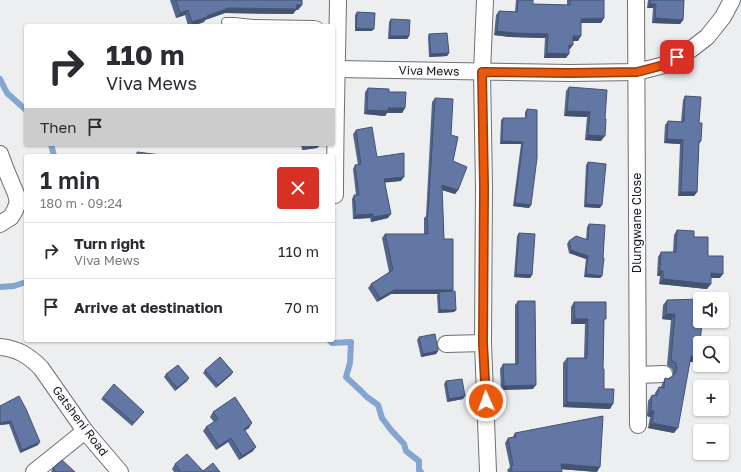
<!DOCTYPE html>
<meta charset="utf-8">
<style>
:root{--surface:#fff;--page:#f7f7f7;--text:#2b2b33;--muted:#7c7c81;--line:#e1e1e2}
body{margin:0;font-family:"Golos Text",sans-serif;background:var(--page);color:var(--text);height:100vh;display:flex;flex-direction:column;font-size:15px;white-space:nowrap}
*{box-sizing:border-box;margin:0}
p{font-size:13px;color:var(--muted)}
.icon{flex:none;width:22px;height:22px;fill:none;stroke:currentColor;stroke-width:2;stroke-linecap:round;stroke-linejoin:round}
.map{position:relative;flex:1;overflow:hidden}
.drawer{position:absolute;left:24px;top:154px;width:311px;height:188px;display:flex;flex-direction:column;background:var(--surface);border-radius:4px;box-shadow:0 1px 3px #0004}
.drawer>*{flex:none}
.top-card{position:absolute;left:24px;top:24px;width:311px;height:122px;border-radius:4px;box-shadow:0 1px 3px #0004;background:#fff;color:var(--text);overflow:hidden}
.controls{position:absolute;left:693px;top:292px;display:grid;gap:8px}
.controls a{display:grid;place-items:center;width:36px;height:36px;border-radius:4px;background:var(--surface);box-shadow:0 1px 3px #0004;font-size:20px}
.pin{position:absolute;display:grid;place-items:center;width:34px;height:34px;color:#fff;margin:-17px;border-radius:8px;box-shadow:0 2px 6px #0006}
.me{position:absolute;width:44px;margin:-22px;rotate:358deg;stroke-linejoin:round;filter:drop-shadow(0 0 3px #0008)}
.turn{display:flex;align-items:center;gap:14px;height:84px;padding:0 16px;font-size:18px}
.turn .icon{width:52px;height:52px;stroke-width:2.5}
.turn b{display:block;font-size:28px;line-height:34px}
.then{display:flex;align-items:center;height:38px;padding:0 16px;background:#0003;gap:8px;font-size:15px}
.round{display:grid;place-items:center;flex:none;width:42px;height:42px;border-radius:4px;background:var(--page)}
.summary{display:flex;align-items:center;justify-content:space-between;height:68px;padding:0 16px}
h1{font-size:24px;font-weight:600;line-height:30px}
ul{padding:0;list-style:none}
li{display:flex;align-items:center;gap:12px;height:56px;padding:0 16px;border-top:1px solid var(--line)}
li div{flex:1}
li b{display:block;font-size:15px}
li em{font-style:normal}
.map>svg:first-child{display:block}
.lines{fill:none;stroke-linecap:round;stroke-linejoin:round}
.stream{stroke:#83a5d0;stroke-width:6}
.lane-casing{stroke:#6e7072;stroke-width:10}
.street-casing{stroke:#6e7072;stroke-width:18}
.lane{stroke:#fff;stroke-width:8}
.street{stroke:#fff;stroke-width:16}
.wall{fill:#54668c}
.shaded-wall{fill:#455372}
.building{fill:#6277a3;stroke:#455372}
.route-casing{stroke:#983908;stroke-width:10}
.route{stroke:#ea580c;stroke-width:7}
.labels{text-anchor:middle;stroke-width:3;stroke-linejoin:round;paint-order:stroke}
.street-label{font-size:12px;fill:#18191a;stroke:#fafbfe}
</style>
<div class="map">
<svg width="741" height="472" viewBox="0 0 741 472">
<rect width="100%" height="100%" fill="#eceef0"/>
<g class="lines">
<g class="stream">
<path d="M0 79 7 93 26 110"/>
<path d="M51 144 54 156"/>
<path d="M0 287 14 286 26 282"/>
<path d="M329 340 332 343 351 342 350 363 346 377 361 391 367 397 378 405 382 418 391 430 404 444 406 451 419 461V470L421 472"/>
</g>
<defs>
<path id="lane" d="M226 22H234L253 24 314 25 318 26"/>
<g id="street">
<path d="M485 0 482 72 484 187 483 343 488 472"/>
<path d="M636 0 638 425"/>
<path d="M337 69 570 73 637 72 664 65 690 50 707 37 723 17 732 0"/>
<path d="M0 154 6 170 16 194 18 202 15 210 11 217 0 224"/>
<path d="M335 195C335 130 337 65 338 0"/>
<path d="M446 344 483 343"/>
<path d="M0 347C18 349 28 355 41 368L85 431 120 472"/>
<path d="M638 375 664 374"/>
<path d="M34 472 85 431"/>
</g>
</defs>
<use href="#lane" class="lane-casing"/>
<use href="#street" class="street-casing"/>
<use href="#lane" class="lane"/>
<use href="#street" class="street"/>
</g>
<g class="wall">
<path d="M170 0H302V5L298 10H296L293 14 225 13 205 20 204 22 192 26H188L185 15 176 18Z"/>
<path d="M516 0H533V4L567 5V0H604V18L601 23H581L578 41H573L570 49H569L566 58H544L545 38 511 37 494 35 496 15 499 11 515 12Z"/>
<path d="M648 0H684L683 20 680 24 652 23 653 8H647Z"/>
<path d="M357 12 372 31H355V15Z"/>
<path d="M391 19 409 36 407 39H388L389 22Z"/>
<path d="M429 34 449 53 447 56 429 57 428 37Z"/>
<path d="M569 87 605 118 601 141 585 140 587 117 564 116 566 91Z"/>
<path d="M368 88 389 92 405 108 402 113H387L385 116 364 114 365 92Z"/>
<path d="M685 96 699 123 701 141 699 144 697 192 694 196H678L680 144 664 143 665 125 668 121 681 122 683 100Z"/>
<path d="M435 98 451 135 453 161 458 190 455 194 442 190 444 239 453 290 451 292 456 310 454 312 438 313 437 295 438 294H391L377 302 368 288 371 284 389 272 382 238 385 234H424V218L426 216 432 102Z"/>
<path d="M527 109 531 205 529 208 513 206 521 144H500L501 120 503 118H525V112Z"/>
<path d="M356 130 377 157 401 181 385 182 388 218 371 222 370 218 353 219 352 199 354 195H356L353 169 355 165H358L353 134Z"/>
<path d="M301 144H319V146L317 148 302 150Z"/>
<path d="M588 162 600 208 584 207 586 165Z"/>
<path d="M589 224 603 258 602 276 600 278 584 277 586 259 569 253 567 244 569 241 586 240 587 227Z"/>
<path d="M677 230 694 237 708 256 720 278H711L707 289 659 284 660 276H657L658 257 661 252H673L674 235Z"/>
<path d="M519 233 532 275 530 278 514 277 517 236Z"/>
<path d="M667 300 700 321H706V322L702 321 695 362H690L674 433 648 428 650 417 647 416 648 401 652 395 654 396 655 393 659 387H661L662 384 665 378 668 379 669 378 673 376V374L672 369 667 365 671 320 662 319 663 305Z"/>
<path d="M518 301 533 389 501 390 500 369 503 364H515V305Z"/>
<path d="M574 302 604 321 603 369 604 389 610 409 563 407V363L567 358H584L585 324H571V307Z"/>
<path d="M419 337 438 351 436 354 421 357 417 340Z"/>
<path d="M205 370 233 372 231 375 216 388 203 373Z"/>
<path d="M166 374 189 378 187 381 175 391 164 377Z"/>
<path d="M446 381 463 399 447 402 444 384Z"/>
<path d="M103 397 142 414 132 426 101 399Z"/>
<path d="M26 409 38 445 20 453 9 424 0 425Z"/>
<path d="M213 412 249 428 245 430 253 451 239 460 228 442 216 450 203 431 206 427 214 422 210 417Z"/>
<path d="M515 433 597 472 562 469V472H508L507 470 510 467 505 443 508 438H512Z"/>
<path d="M175 464 203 471 220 472H174L172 469Z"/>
<path d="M53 468 75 472H52L51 471Z"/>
</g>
<g class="shaded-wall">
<path d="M650 4H656L653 8H647Z"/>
<path d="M296 5H302L298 10H296L293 14 225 13 205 20 204 22 192 26H190L192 22 207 16 228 8Z"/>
<path d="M188 10 185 15 176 18 180 13Z"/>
<path d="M604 18 601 23H578L581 19Z"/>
<path d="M655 18 683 20 680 24 652 23Z"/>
<path d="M356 28 374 29 372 31H355Z"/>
<path d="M497 31 548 34 545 38 511 37 494 35Z"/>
<path d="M390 36H409L407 39H388Z"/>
<path d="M573 36H581L578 41H570Z"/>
<path d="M569 45H573L570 49H566Z"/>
<path d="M449 53 447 56 429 57 431 54Z"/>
<path d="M547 53 569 54 566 58H544Z"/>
<path d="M388 108H405L402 113H387L385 116 364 114 367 110Z"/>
<path d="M567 111 590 112 587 117 564 116Z"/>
<path d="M588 135 605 136 601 141 585 140Z"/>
<path d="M667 139 683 140 680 144 664 143Z"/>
<path d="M502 141 523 142 521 144H500Z"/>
<path d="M319 146 317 148 302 150 304 148Z"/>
<path d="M404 177 401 181 381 183 384 179Z"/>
<path d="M442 185 458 190 455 194 439 189Z"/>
<path d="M681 192H697L694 196H678Z"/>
<path d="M515 203 531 205 529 208 513 206Z"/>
<path d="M586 204 602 205 600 208 584 207Z"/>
<path d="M373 214 370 218 353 219 356 215Z"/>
<path d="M391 214 388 218 371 222 373 217Z"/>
<path d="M571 250 588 256 586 259 569 253Z"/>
<path d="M660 271H663L660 276H657Z"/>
<path d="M711 273 723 274 720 278H708Z"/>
<path d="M516 274 532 275 530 278 514 277Z"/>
<path d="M586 274 602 276 600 278 584 277Z"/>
<path d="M663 279 711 284 707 289 659 284Z"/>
<path d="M394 290H453L450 294 439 292 438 294H391L377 302 380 298Z"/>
<path d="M440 310H456L454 312 438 313Z"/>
<path d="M666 314H675L671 320 662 319Z"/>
<path d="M575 319H588L585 324H571Z"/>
<path d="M438 351 436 354 421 357 423 354Z"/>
<path d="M691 356 699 357 695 362H687Z"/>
<path d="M233 372 231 375 216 388 218 385Z"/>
<path d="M189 378 187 381 175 391 177 388Z"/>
<path d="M536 385 533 389 501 390 504 386Z"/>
<path d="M465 396 463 399 447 402 449 399Z"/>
<path d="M567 402 613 404 610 409 563 407Z"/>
<path d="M651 411H654L650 417 647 416Z"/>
<path d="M11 421 9 424 0 425V423Z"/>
<path d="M252 423 249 428 241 433 244 429Z"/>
<path d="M652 423 678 428 674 433 648 428Z"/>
<path d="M231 438 228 442 216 450 219 446Z"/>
<path d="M40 442 38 445 20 453 22 450Z"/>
<path d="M256 447 253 451 239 460 242 456Z"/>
<path d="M561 464 600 467 597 472 558 469Z"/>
</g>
<g class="building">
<path d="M176 0H302V5H296L297 9 228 8 207 16V17L192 22 188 10 180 13Z"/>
<path d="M518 0H533V4L570 5V0H604V18L581 19V36H573V45H569V54L547 53 548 34 514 33 497 31 499 11 517 12Z"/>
<path d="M650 0H684L683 20 655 18 656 4H650Z"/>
<path d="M357 12 375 13 374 29 356 28Z"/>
<path d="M391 19 410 20 409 36H390Z"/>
<path d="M447 33 449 53 431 54 429 34Z"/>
<path d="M569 87 607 90 605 118 606 119 605 136 588 135 590 112 567 111Z"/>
<path d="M368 88 389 89V92H406L405 108H388V111L367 110Z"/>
<path d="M685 96 701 97 699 123H702L701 141H699L697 192H681L683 140 667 139 668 121 684 122Z"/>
<path d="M435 98 453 99 451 135 458 137 453 161 467 167 458 190 442 185 444 239H453V290H394L380 298 371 284 393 270 385 234H428L427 214H428Z"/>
<path d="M527 109 537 110V158L531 205 515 203 523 142 502 141 503 118H526Z"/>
<path d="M372 127 377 157 404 153V177L384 179 391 214 373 217V214L356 215 354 195H359L355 165 361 164 356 130Z"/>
<path d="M303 144H319V146L304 148Z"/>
<path d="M137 152 169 156H137Z"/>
<path d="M588 162 606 164 602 205 586 204Z"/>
<path d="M589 224 605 225 603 258H604L602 276 586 274 588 256 571 250 569 241 576 236 588 240Z"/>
<path d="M677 230 694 231V237H708V256H723V274L711 273V284L663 279V271H660L661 252H676Z"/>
<path d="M519 233 535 234 532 275 516 274Z"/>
<path d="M455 291 456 310H440L439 292Z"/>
<path d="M700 299V321H702L699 357 691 356 678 428 652 423 654 411H651L652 395 657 396 659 387 664 388 665 378 669 379V378L673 376 676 373 677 369 676 363 671 360 675 314H666L667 300Z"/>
<path d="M518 301H535L536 385 504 386 503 364H518Z"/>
<path d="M574 302H606V319H604L603 369H604V389H614L613 404 567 402V358H587L588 319H575Z"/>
<path d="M435 334 438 351 423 354 419 337Z"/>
<path d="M220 357 233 372 218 385 205 370Z"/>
<path d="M178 365 189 378 177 388 166 374Z"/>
<path d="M462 379 465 396 449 399 446 381Z"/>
<path d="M114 384 144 412 134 423 103 397Z"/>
<path d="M19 396 26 409 40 442 22 450 11 421 0 423V406Z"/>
<path d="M235 397 252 423 244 429 256 447 242 456 231 438 219 446 206 427 218 419 213 412Z"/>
<path d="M603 416 600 467 561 464 562 472H512L511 466 513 465 508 438 516 437 515 433Z"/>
<path d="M187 454 203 471 213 463 220 472H178L180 470 175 464Z"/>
<path d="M62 460 75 472H56L53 468Z"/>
</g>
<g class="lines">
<defs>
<path id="route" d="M486 401 483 343 484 187 482 72 570 73 637 72 664 65 677 57"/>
</defs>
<use href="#route" class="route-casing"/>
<use href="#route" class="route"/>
</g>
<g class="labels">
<g class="street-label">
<text transform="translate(429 71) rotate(1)" y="4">Viva Mews</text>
<text transform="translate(637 223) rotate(-90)" y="4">Dlungwane Close</text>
<text transform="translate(80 421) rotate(53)" y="4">Gatsheni Road</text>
</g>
</g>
</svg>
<div class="controls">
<a><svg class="icon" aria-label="sound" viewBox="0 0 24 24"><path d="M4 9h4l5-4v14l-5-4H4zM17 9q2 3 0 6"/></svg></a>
<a><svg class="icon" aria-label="search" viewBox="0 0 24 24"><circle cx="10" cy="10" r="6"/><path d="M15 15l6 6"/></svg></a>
<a>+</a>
<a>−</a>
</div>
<div class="pin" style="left:677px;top:57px;background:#d93025"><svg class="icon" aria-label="arrive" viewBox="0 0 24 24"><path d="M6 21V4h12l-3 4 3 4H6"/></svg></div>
<svg class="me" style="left:486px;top:401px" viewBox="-20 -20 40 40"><circle r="17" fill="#ea580c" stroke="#fff" stroke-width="3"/><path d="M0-11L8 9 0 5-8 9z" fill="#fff"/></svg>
<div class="top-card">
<div class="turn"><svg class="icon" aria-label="right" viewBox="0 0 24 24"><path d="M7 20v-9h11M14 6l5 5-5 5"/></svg><div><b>110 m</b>Viva Mews</div></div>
<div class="then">Then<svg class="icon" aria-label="arrive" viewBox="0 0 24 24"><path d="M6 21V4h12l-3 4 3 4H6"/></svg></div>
</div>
<section class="drawer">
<div class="summary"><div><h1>1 min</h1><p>180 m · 09:24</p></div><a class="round" style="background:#d93025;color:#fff"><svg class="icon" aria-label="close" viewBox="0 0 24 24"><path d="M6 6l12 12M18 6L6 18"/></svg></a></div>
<ul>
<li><svg class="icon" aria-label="right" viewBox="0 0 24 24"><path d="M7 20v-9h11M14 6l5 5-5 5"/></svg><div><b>Turn right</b><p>Viva Mews</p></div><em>110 m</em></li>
<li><svg class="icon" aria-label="arrive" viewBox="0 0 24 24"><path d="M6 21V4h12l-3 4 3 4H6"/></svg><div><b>Arrive at destination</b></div><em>70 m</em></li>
</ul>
</section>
</div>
